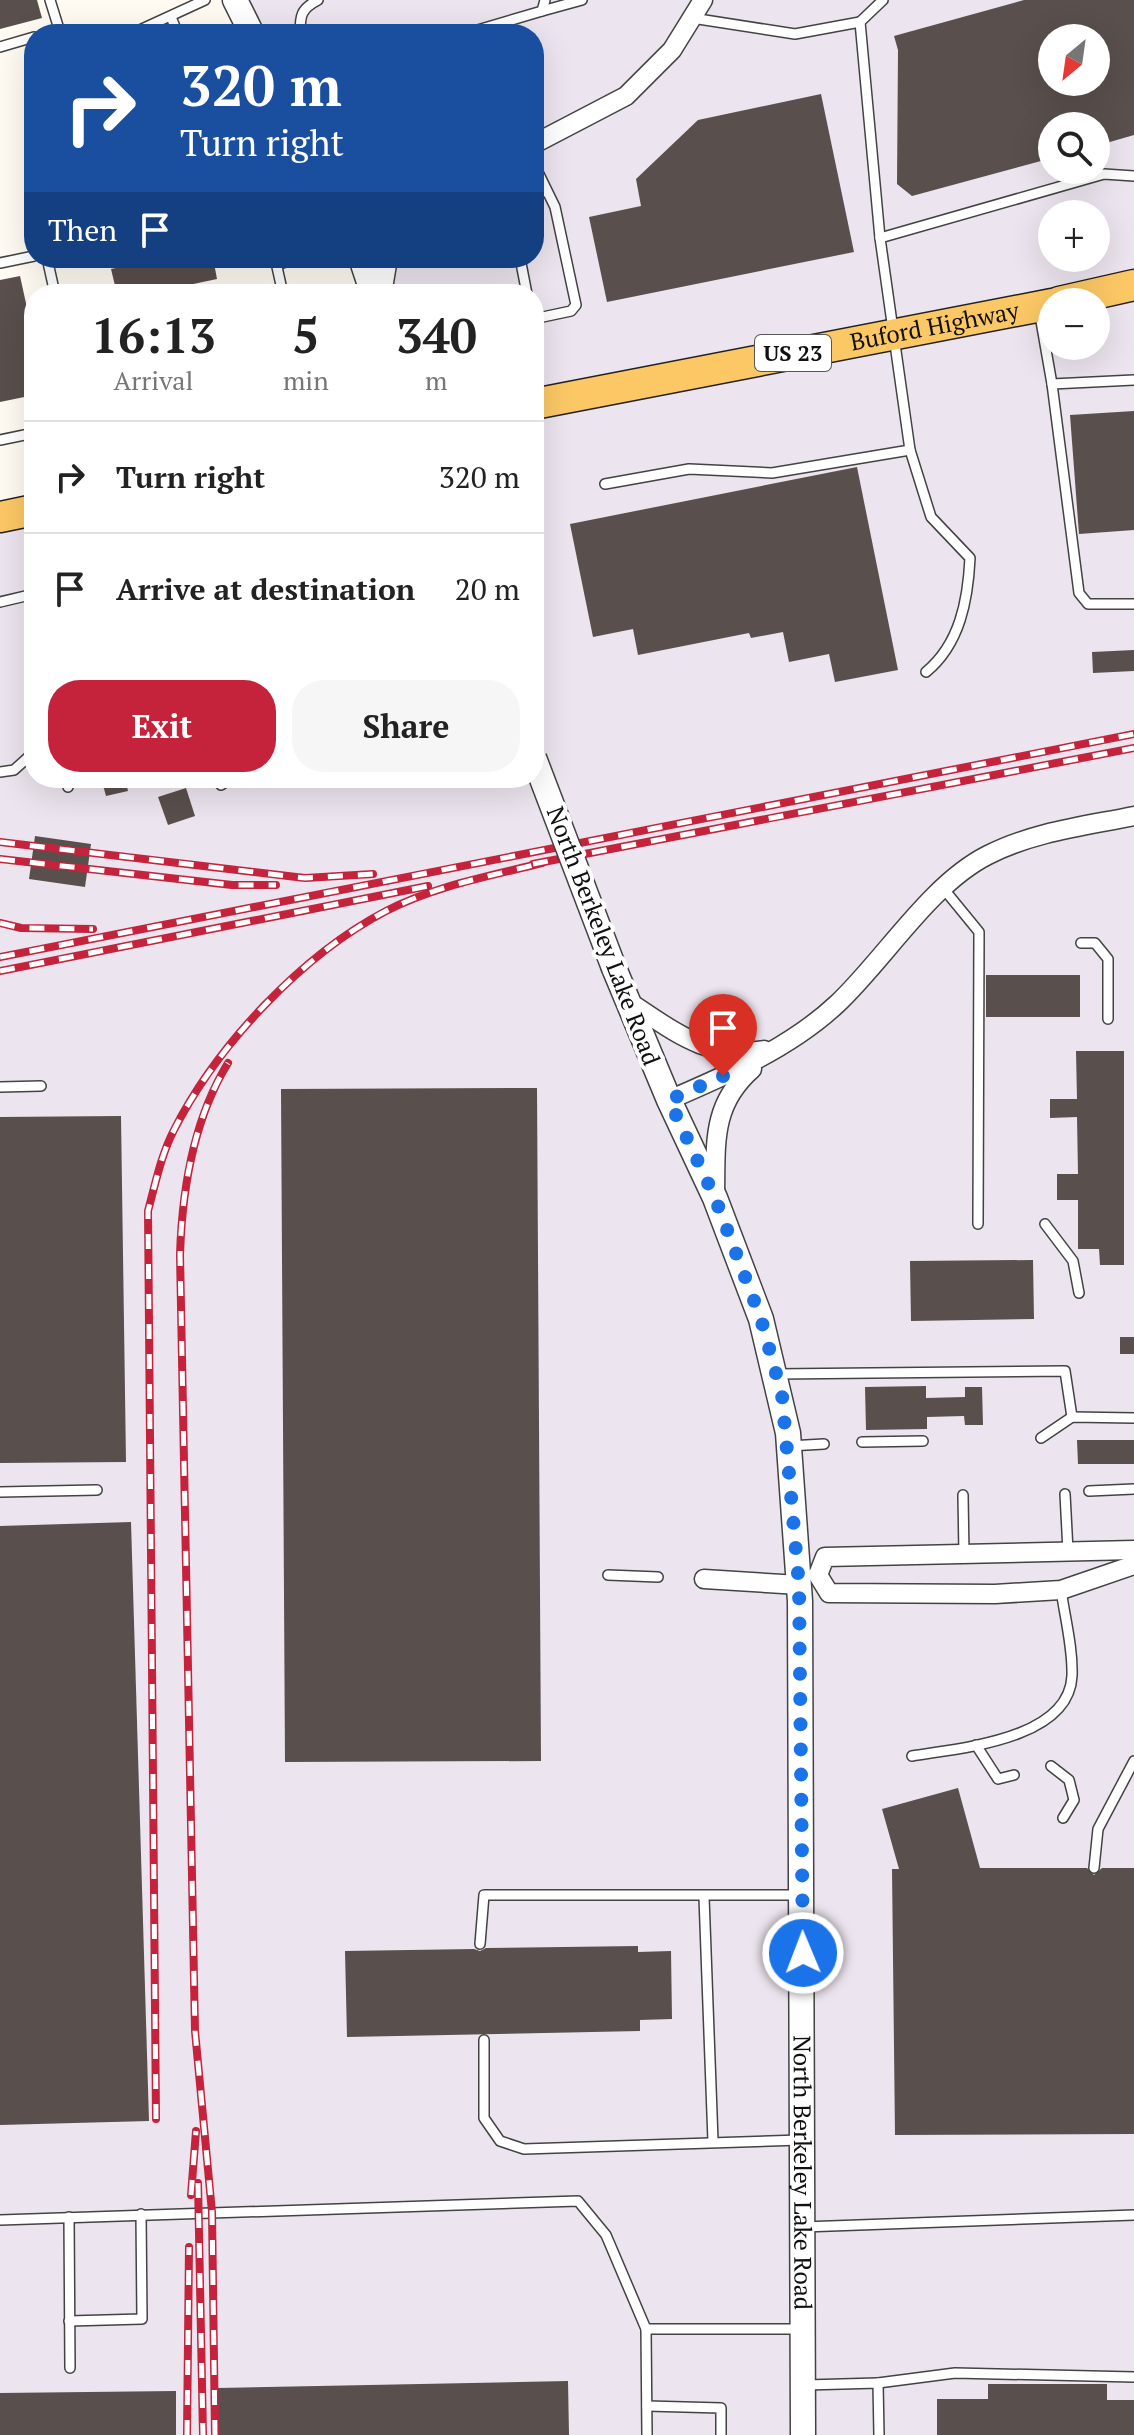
<!DOCTYPE html>
<meta charset="utf-8">
<style>
:root{--surface:#fff;--page:#f6f6f6;--text:#222;--muted:#767676;--line:#e0e0e0;--accent:#c5223b}
body{margin:0;font-family:"PT Serif",serif;background:var(--page);color:var(--text);height:100vh;display:flex;flex-direction:column;font-size:30px;white-space:nowrap}
*{box-sizing:border-box;margin:0}
p{font-size:26px;color:var(--muted)}
.icon{flex:none;width:44px;height:44px;fill:none;stroke:currentColor;stroke-width:2;stroke-linecap:round;stroke-linejoin:round}
.map{position:relative;flex:1;overflow:hidden}
.side{position:absolute;left:24px;top:284px;width:520px;height:504px;display:flex;flex-direction:column;background:var(--surface);border-radius:32px;box-shadow:0 8px 32px #0002}
.side>*{flex:none}
.banner{position:absolute;left:24px;top:24px;width:520px;height:244px;border-radius:32px;box-shadow:0 8px 32px #0002;background:#1a4fa0;color:#fff;overflow:hidden}
.needle{width:52px;rotate:209deg}
.controls{position:absolute;left:1038px;top:24px;display:grid;gap:16px}
.controls a{display:grid;place-items:center;width:72px;height:72px;border-radius:50%;background:var(--surface);box-shadow:0 8px 32px #0002;font-size:40px}
.pin{position:absolute;display:grid;place-items:center;width:68px;height:68px;color:#fff;margin:-82px -34px;border-radius:50% 50% 50% 0;rotate:-45deg;box-shadow:0 0 8px #0007}
.pin .icon{rotate:45deg}
.me{position:absolute;width:88px;margin:-44px;rotate:359deg;stroke-linejoin:round;filter:drop-shadow(0 0 6px #0008)}
.turn{display:flex;align-items:center;gap:28px;height:168px;padding:0 24px;font-size:36px}
.turn .icon{width:104px;height:104px;stroke-width:2.5}
.turn b{display:block;font-size:56px;line-height:68px}
.then{display:flex;align-items:center;height:76px;padding:0 24px;background:#0003;gap:16px;font-size:30px}
.eta{display:flex;justify-content:space-evenly;align-items:center;height:136px;text-align:center}
.eta b{font-size:48px;font-weight:800;line-height:56px}
.action{display:flex;gap:16px;margin-top:auto;padding:16px 24px}
.action a{flex:1;height:92px;border-radius:32px;background:var(--accent);color:#fff;font-size:32px;font-weight:800;line-height:92px;text-align:center}
.action a+a{background:var(--page);color:var(--text)}
ul{padding:0;list-style:none}
li{display:flex;align-items:center;gap:24px;height:112px;padding:0 24px;border-top:2px solid var(--line)}
li div{flex:1}
li b{display:block;font-size:30px}
li em{font-style:normal}
.map>svg:first-child{display:block}
.industrial{fill:#ece4ee;fill-rule:evenodd}
.building{fill:#594f4c;fill-rule:evenodd}
.lines{fill:none;stroke-linecap:round;stroke-linejoin:round}
.service-casing{stroke:#434343;stroke-width:12}
.minor-casing{stroke:#434343;stroke-width:21}
.tertiary-casing{stroke:#434343;stroke-width:27}
.primary-casing{stroke:#212121;stroke-width:33}
.service{stroke:#fff;stroke-width:9}
.minor{stroke:#fff;stroke-width:18}
.tertiary{stroke:#fff;stroke-width:24}
.primary{stroke:#fcc866;stroke-width:30}
.rail-casing{stroke:#c5223b;stroke-width:8}
.rail{stroke:#fff;stroke-width:5;stroke-dasharray:15;stroke-linecap:butt}
.tertiary-bridge-casing{stroke:#434343;stroke-width:27;stroke-linecap:butt}
.tertiary-bridge{stroke:#fff;stroke-width:24}
.route{stroke:#1a73e8;stroke-width:14;stroke-dasharray:0 25.2}
.labels{text-anchor:middle;stroke-width:8;stroke-linejoin:round;paint-order:stroke}
.shield{fill:#fff;stroke:#585858;stroke-width:2}
.shield-label{font-size:22px;font-weight:bold;fill:#101010}
.street-label{font-size:24px;fill:#101010;stroke:#fff}
</style>
<div class="map">
<svg width="1134" height="2435" viewBox="0 0 1134 2435">
<rect width="100%" height="100%" fill="#fffbf3"/>
<path class="industrial" d="M235 0H1134V2435H0V516L34 509V778H534V294H373L361 258H534V34H252ZM1052 38H1096V82H1052ZM1052 126H1096V170H1052ZM1052 214H1096V258H1052ZM1052 302H1096V346H1052Z"/>
<g class="building">
<path d="M0 0H37L42 18 0 29Z"/>
<path d="M1024 0H1134V135L1096 146V126H1052V158L912 196 897 184 898 50 894 36ZM1052 38H1096V82H1052Z"/>
<path d="M821 94 854 252 607 302 589 217 641 206 636 179 698 120Z"/>
<path d="M163 258H213L217 279 146 294H117L111 269Z"/>
<path d="M20 276 34 340V395L0 402V280Z"/>
<path d="M1134 411V530L1079 534 1070 415Z"/>
<path d="M857 467 898 670 835 682 829 654 789 662 783 632 751 638 749 633 638 655 633 629 593 637 570 524Z"/>
<path d="M1134 650V671L1093 673 1092 652Z"/>
<path d="M101 778H125L128 791 106 796Z"/>
<path d="M186 788 195 816 168 825 158 797Z"/>
<path d="M35 836 91 844 85 887 29 879Z"/>
<rect x="986" y="975" width="94" height="42"/>
<path d="M1076 1051H1124V1265H1100L1099 1249H1078V1200H1057V1174H1078L1077 1117 1050 1118V1099H1077Z"/>
<path d="M537 1088 541 1761 285 1762 281 1089Z"/>
<path d="M121 1116 126 1462 0 1463V1117Z"/>
<path d="M1033 1260 1034 1319 911 1321 910 1261Z"/>
<rect x="1120" y="1337" width="14" height="17"/>
<path d="M926 1386V1398L965 1397V1387H982L983 1425H965L964 1416 927 1417V1429L866 1430 865 1387Z"/>
<path d="M1077 1440H1134V1464H1078Z"/>
<path d="M131 1522 149 2121 0 2125V1526Z"/>
<path d="M958 1788 980 1868H1087L1094 1875 1102 1868H1134V2134L895 2135 892 1869H899L882 1809Z"/>
<path d="M638 1946V1952L671 1951 672 2019 640 2020V2031L347 2037 345 1951 474 1949 480 1951 486 1948Z"/>
<path d="M568 2381 569 2435H218V2388Z"/>
<path d="M988 2384H1107V2400H1134V2435H937V2399H988Z"/>
<path d="M176 2391V2435H0V2393Z"/>
</g>
<g class="lines">
<defs>
<g id="service">
<path d="M50 0 59 29"/>
<path d="M542 11 582 0"/>
<path d="M171 17 178 34"/>
<path d="M692 18 795 34 860 22"/>
<path d="M43 34 59 29 75 34"/>
<path d="M131 34 205 0"/>
<path d="M300 34C300 15 301 9 318 0"/>
<path d="M464 34 542 11 545 0"/>
<path d="M0 47 34 37"/>
<path d="M534 164 555 207 576 305 571 311 538 318 534 313"/>
<path d="M534 195 546 191"/>
<path d="M880 238 860 22 883 0"/>
<path d="M47 258 55 294"/>
<path d="M275 258 283 294"/>
<path d="M520 258 527 294"/>
<path d="M0 263 34 256"/>
<path d="M278 265 295 258"/>
<path d="M1039 310 1052 384 1079 593 1088 604H1134"/>
<path d="M1052 384 1134 380"/>
<path d="M0 440 34 433"/>
<path d="M910 450 931 517 970 558C968 600 960 644 926 672"/>
<path d="M605 484 689 469 772 473 910 450 880 238 1104 174 1134 176"/>
<path d="M0 602 34 594"/>
<path d="M0 772 14 770 34 752"/>
<path d="M67 778 68 787"/>
<path d="M221 785 231 778"/>
<path d="M943 888 979 932 978 1224"/>
<path d="M1081 943H1095L1108 959V1019"/>
<path d="M0 1087 41 1086"/>
<path d="M1045 1224 1073 1261 1079 1293"/>
<path d="M776 1374 1065 1371 1072 1417"/>
<path d="M1041 1438 1072 1417 1134 1418"/>
<path d="M862 1442 923 1441"/>
<path d="M789 1446 824 1444"/>
<path d="M1089 1491 1134 1489"/>
<path d="M0 1492 97 1490"/>
<path d="M1065 1494 1068 1551"/>
<path d="M963 1495 964 1555"/>
<path d="M608 1575 658 1577"/>
<path d="M976 1745 998 1779 1014 1775"/>
<path d="M912 1756C959 1748 1069 1740 1072 1676 1073 1648 1065 1618 1061 1590"/>
<path d="M1051 1766 1069 1780 1074 1800 1063 1818"/>
<path d="M1094 1868 1098 1829 1134 1761"/>
<path d="M704 1897 713 2141"/>
<path d="M480 1944 484 1895H798"/>
<path d="M484 2040V2118L500 2141 524 2149 800 2140"/>
<path d="M69 2217 70 2368"/>
<path d="M0 2220 578 2201 606 2235 646 2329"/>
<path d="M803 2227 1134 2215"/>
<path d="M69 2321 142 2319 141 2214"/>
<path d="M878 2383 955 2373 1134 2377"/>
<path d="M806 2385 878 2383 879 2435"/>
<path d="M647 2406 721 2408V2435"/>
<path d="M647 2435 646 2329H800"/>
</g>
<g id="minor">
<path d="M534 144 626 96 672 50 703 0"/>
<path d="M626 1000C673 1030 705 1060 764 1050"/>
<path d="M669 1100C727 1075 790 1048 837 1004 884 960 930 884 988 855 1033 832 1085 826 1134 816"/>
<path d="M715 1195C716 1144 711 1105 752 1069"/>
<path d="M818 1575 829 1593 995 1594 1061 1590 1134 1565"/>
<path d="M818 1575 825 1557 1134 1550"/>
<path d="M704 1579 799 1585"/>
</g>
<g id="tertiary">
<path d="M235 0 252 34"/>
<path d="M361 258 373 294"/>
<path d="M379 294 385 258"/>
<path id="s1" d="M614 968 669 1100 715 1198 761 1319 788 1433 800 1601 803 2435"/>
</g>
<g id="primary">
<path d="M1059 302 1134 285"/>
<path id="s2" d="M534 404 1052 304"/>
<path d="M0 517 34 510"/>
</g>
</defs>
<use href="#service" class="service-casing"/>
<use href="#minor" class="minor-casing"/>
<use href="#tertiary" class="tertiary-casing"/>
<use href="#primary" class="primary-casing"/>
<use href="#service" class="service"/>
<use href="#minor" class="minor"/>
<use href="#tertiary" class="tertiary"/>
<use href="#primary" class="primary"/>
<defs>
<g id="rail">
<path d="M0 842 305 878 373 874"/>
<path d="M0 859 232 885H276"/>
<path d="M533 864 1134 748"/>
<path d="M0 923 21 928 93 929"/>
<path d="M0 957 1134 734"/>
<path d="M0 971 428 886"/>
<path d="M156 2119 148 1211C155 1185 161 1155 174 1130 217 1045 302 955 386 911 435 886 490 876 542 863"/>
<path d="M198 2183 203 2435"/>
<path d="M191 2195 196 2131"/>
<path d="M187 2435 189 2247"/>
<path d="M215 2435 212 2212 195 2031 180 1255C182 1190 193 1120 228 1063"/>
</g>
</defs>
<use href="#rail" class="rail-casing"/>
<use href="#rail" class="rail"/>
<defs>
<path id="tertiary-bridge" d="M534 758 614 968"/>
</defs>
<use href="#tertiary-bridge" class="tertiary-bridge-casing"/>
<use href="#tertiary-bridge" class="tertiary-bridge"/>
</g>
<g class="lines">
<path class="route" d="M723 1076 669 1100 715 1198 761 1319 782 1395 799 1585 803 1953"/>
</g>
<g class="labels">
<rect class="shield" x="755" y="335" width="76" height="36" rx="6"/>
<g class="shield-label">
<text x="793" y="361">US 23</text>
</g>
<g class="street-label">
<text dy="8" stroke="none"><textPath href="#s2" startOffset="408">Buford Highway</textPath></text>
<text transform="translate(603 936) rotate(69)" y="8">North Berkeley Lake Road</text>
<text dy="8" stroke="none"><textPath href="#s1" startOffset="1238">North Berkeley Lake Road</textPath></text>
</g>
</g>
</svg>
<div class="controls">
<a><svg class="needle" viewBox="-14 -14 28 28"><path d="M0-13l5 13h-10z" fill="#e53935"/><path d="M0 13l5-13h-10z" fill="#767676"/></svg></a>
<a><svg class="icon" aria-label="search" viewBox="0 0 24 24"><circle cx="10" cy="10" r="6"/><path d="M15 15l6 6"/></svg></a>
<a>+</a>
<a>−</a>
</div>
<div class="pin" style="left:723px;top:1076px;background:#d93025"><svg class="icon" aria-label="arrive" viewBox="0 0 24 24"><path d="M6 21V4h12l-3 4 3 4H6"/></svg></div>
<svg class="me" style="left:803px;top:1953px" viewBox="-20 -20 40 40"><circle r="17" fill="#1a73e8" stroke="#fff" stroke-width="3"/><path d="M0-11L8 9 0 5-8 9z" fill="#fff"/></svg>
<div class="banner">
<div class="turn"><svg class="icon" aria-label="right" viewBox="0 0 24 24"><path d="M7 20v-9h11M14 6l5 5-5 5"/></svg><div><b>320 m</b>Turn right</div></div>
<div class="then">Then<svg class="icon" aria-label="arrive" viewBox="0 0 24 24"><path d="M6 21V4h12l-3 4 3 4H6"/></svg></div>
</div>
<section class="side">
<div class="eta">
<div><b>16:13</b><p>Arrival</p></div>
<div><b>5</b><p>min</p></div>
<div><b>340</b><p>m</p></div>
</div>
<ul>
<li><svg class="icon" aria-label="right" viewBox="0 0 24 24"><path d="M7 20v-9h11M14 6l5 5-5 5"/></svg><div><b>Turn right</b></div><em>320 m</em></li>
<li><svg class="icon" aria-label="arrive" viewBox="0 0 24 24"><path d="M6 21V4h12l-3 4 3 4H6"/></svg><div><b>Arrive at destination</b></div><em>20 m</em></li>
</ul>
<div class="action"><a>Exit</a><a>Share</a></div>
</section>
</div>
